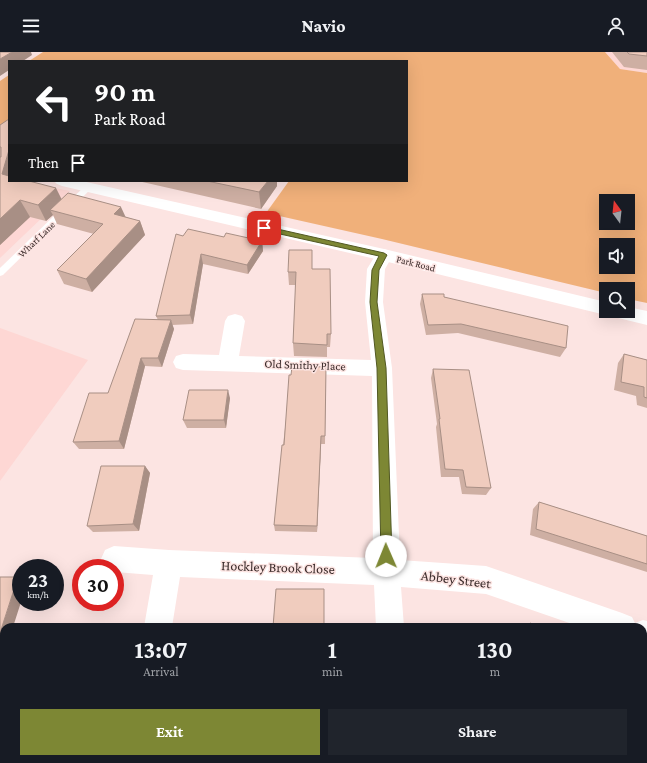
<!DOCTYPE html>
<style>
:root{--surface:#171b24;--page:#20242c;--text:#f1f3f6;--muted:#9ea1a6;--accent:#7d8734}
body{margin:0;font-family:"Crimson Pro",serif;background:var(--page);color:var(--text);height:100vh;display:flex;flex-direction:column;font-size:15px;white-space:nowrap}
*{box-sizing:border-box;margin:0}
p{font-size:13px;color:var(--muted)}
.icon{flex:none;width:22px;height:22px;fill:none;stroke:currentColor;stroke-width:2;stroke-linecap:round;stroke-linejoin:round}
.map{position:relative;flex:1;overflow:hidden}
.drawer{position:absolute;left:0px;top:571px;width:647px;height:140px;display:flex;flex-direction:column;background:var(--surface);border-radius:12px 12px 0 0;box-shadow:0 4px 16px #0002}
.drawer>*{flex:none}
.banner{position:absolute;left:8px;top:8px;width:400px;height:122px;border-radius:0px;box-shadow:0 4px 16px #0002;background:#202124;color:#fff;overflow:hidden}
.needle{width:26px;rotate:345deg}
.controls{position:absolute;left:599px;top:142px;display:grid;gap:8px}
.controls a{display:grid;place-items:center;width:36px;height:36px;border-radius:0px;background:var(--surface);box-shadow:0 4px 16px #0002;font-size:20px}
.speed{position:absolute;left:12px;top:507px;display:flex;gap:8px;font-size:20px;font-weight:700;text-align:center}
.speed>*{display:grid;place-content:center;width:52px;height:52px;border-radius:50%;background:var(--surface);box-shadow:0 4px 16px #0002;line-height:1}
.speed small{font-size:10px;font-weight:400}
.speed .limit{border:6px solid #d22;background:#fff;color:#111}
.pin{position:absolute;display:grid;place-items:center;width:34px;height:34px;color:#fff;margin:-17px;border-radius:8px;box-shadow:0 2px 6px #0006}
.me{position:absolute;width:44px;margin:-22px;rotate:359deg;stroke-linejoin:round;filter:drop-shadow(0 0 3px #0008)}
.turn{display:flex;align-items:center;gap:14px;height:84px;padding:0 20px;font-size:18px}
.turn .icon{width:52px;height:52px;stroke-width:2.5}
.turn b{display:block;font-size:28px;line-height:34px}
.then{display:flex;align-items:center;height:38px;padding:0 20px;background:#0003;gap:8px;font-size:15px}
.eta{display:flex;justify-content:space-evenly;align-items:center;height:68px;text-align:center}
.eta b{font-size:24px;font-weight:700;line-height:28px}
.cta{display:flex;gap:8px;margin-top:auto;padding:8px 20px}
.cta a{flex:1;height:46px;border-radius:0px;background:var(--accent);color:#fff;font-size:16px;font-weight:700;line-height:46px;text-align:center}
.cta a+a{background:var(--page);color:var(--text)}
header{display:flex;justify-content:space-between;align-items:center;height:52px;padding:0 20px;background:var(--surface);font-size:18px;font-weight:700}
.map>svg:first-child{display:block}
.built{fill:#fed7d4}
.green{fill:#f0b07a;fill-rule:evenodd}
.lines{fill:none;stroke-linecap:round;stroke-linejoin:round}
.service{fill:#fff;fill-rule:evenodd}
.minor{fill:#fff;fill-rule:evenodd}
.tertiary{fill:#fff;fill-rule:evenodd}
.wall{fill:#ceafa3}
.shaded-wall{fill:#a88f85}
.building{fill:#f0ccbe;stroke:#a88f85}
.route{fill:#7d8734;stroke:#515822}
.labels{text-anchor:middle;stroke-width:3;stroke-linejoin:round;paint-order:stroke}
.far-street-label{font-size:10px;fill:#3a2b2a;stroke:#fce4e2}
.street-label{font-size:12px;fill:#3a2b2a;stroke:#fce4e2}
.near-street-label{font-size:14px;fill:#3a2b2a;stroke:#fce4e2}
</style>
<header><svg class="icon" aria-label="menu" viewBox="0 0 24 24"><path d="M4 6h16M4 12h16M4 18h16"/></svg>Navio<svg class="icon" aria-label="person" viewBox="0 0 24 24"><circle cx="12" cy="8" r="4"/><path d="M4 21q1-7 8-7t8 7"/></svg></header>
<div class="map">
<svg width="647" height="711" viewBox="0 0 647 711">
<rect width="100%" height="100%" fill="#fce4e2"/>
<g class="built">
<path d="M605 0H647V21L620 17Z"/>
<path d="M0 125 9 129H21L70 139 0 206Z"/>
<path d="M0 276 88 308 0 429Z"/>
</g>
<g class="green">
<path d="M43 0H605L620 17 647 21V251L628 247V237H606V241L382 187 266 161 289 129H407V9H29ZM606 149H628V171H606ZM606 193H628V215H606Z"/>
<path d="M9 23V89L0 96V29Z"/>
</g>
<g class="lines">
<path class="service" d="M86 133H92L93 135 3 223 0 224V216Z"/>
<g class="minor">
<path d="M384 197 390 199 393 203 385 217 383 250 392 316 400 508 486 514 622 561 632 565 635 571 643 568 647 569V598L643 597V575H581L486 542 401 535 404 575H376L374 533 180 525 172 575H144L153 523 115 520V516H104L101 507 105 498 114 494 169 498 373 506 372 324 183 318 176 316 173 310 176 304 183 302 219 303 225 269 228 264 235 262 242 264 245 269 239 304 371 308 365 250 367 217 378 199Z"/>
<path d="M382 707H414L415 711H383Z"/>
</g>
<path class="tertiary" d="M54 129H82L384 197 606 250V259H628V255L647 259V273L384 209 62 134 57 132Z"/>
</g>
<g class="wall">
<path d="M612 0H647V18L624 15Z"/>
<path d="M0 73 9 129 62 148 140 169 145 183 92 240 64 232 57 218 94 182 57 172 53 163 46 169 30 165 0 193Z"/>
<path d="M138 129H277V134L261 157Z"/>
<path d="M183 184 224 185 262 189 263 199 248 222 203 212 193 272 172 273 174 277 162 315 145 314 124 397H79L73 390 108 341 158 268 156 264Z"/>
<path d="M313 217 331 282 330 295H327V305L294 304 293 291 296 233H289L288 220Z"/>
<path d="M422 242 444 245 566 296 560 305 458 281 426 283 420 252Z"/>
<path d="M624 302 647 308V356L637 353 636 344 614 338 618 311Z"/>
<path d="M326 315 325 392H321L317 480 275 479 274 473 291 323Z"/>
<path d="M433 317 491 436 486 443 462 442 459 425H441L436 375 437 372 431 326Z"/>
<path d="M230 346 226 376H187L183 368Z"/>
<path d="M145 414 150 421 139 479 93 480 87 474Z"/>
<path d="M539 450 647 484V520L530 483 533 457Z"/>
<path d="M530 571 541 575H523Z"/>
<path d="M646 631H647V711H645Z"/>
<rect x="507" y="707" width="71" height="4"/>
</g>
<g class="shaded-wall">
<path d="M12 0H31L32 3 23 9H9V18L0 24V7Z"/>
<path d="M9 98V129L2 122Z"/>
<path d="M268 129H277V134L261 157 259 140Z"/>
<path d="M56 136 64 152 50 158 53 163 46 169 38 153Z"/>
<path d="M20 148 30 165 0 193V167Z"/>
<path d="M121 155 127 168 114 162Z"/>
<path d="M140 169 145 183 92 240 86 227Z"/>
<path d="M262 189 263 199 248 222 247 213Z"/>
<path d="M201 202 203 212 193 272 190 263Z"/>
<path d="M171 268 174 277 162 315 158 306Z"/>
<path d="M141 306 145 314 124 397 119 389Z"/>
<path d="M228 338 230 346 226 376 224 368Z"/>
<path d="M321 384V392L317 480V474Z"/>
<path d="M145 414 150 421 139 479 133 472Z"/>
<path d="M18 525 21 526V550L13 575H4V604L1 614H0V581Z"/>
<path d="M171 707H176V708L170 709Z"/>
</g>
<g class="building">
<path d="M0 0H12L0 7Z"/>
<path d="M627 0H647V4L629 2Z"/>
<path d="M9 67V98L2 122 9 124V129H29L56 136 38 153 20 148 0 167V105H1V95H0V73Z"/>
<path d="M207 129H268L259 140Z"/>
<path d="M68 141 121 155 114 162 140 169 86 227 57 218 103 172 50 158Z"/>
<path d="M188 177 224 185 226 181 262 189 247 213 201 202 190 263 156 264 176 182 183 184Z"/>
<path d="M289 198H312V217H330L331 282H327V293L293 291 296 220H288Z"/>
<path d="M422 242H444V245L568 274 566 296 461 272 428 273Z"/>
<path d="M135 267 171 268 158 306H141L119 389 73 390 89 341H108Z"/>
<path d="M624 302 647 308V346L644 345V335L621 330Z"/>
<path d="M292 314 326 315 325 384H321L317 474 274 473 282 393H284L289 323H291Z"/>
<path d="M433 317 469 318 491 436 466 435 463 418 445 417 439 367H440Z"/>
<path d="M189 338H228L224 368H183Z"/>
<path d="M101 414H145L133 472 87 474Z"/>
<path d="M539 450 647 484V512L536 477Z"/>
<path d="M0 525H18L0 581Z"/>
<path d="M276 537H324V575H273Z"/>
<path d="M530 571 541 575H530Z"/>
<path d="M94 707H171L170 709 94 708Z"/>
<rect x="271" y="707" width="51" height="4"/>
<rect x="517" y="707" width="61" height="4"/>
</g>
<path class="route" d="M264 174 384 201 387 203 379 218 377 250 386 316 392 504 390 508 386 509 382 508 381 504 377 316 370 250 372 218 379 204 262 178V175Z"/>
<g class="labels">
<g class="far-street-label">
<text transform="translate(36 187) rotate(-44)" y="4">Wharf Lane</text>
<text transform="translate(416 211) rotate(14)" y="4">Park Road</text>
</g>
<g class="street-label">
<text transform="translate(305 313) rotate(2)" y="4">Old Smithy Place</text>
</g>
<g class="near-street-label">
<text transform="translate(278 515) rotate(2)" y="5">Hockley Brook Close</text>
<text transform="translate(456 527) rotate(7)" y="5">Abbey Street</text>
</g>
</g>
</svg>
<div class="controls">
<a><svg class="needle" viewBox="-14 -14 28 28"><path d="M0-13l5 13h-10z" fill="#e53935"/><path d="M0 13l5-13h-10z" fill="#9ea1a6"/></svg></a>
<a><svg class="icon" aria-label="sound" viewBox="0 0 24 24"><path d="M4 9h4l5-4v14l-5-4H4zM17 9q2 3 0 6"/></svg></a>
<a><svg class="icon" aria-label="search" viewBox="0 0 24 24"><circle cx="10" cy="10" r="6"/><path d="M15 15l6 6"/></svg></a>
</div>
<div class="speed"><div>23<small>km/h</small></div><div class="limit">30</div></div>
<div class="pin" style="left:264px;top:176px;background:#d93025"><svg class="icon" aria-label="arrive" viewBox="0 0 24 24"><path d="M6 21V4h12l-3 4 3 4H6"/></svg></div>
<svg class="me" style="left:386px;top:504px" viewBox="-20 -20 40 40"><circle r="19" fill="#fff"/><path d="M0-13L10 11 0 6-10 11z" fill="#7d8734"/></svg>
<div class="banner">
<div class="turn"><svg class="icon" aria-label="left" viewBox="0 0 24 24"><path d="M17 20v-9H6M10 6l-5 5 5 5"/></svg><div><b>90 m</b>Park Road</div></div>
<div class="then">Then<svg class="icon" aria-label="arrive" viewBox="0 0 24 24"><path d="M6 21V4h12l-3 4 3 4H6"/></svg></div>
</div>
<section class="drawer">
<div class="eta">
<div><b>13:07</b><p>Arrival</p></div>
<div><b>1</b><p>min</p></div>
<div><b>130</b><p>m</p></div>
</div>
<div class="cta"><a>Exit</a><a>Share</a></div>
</section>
</div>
